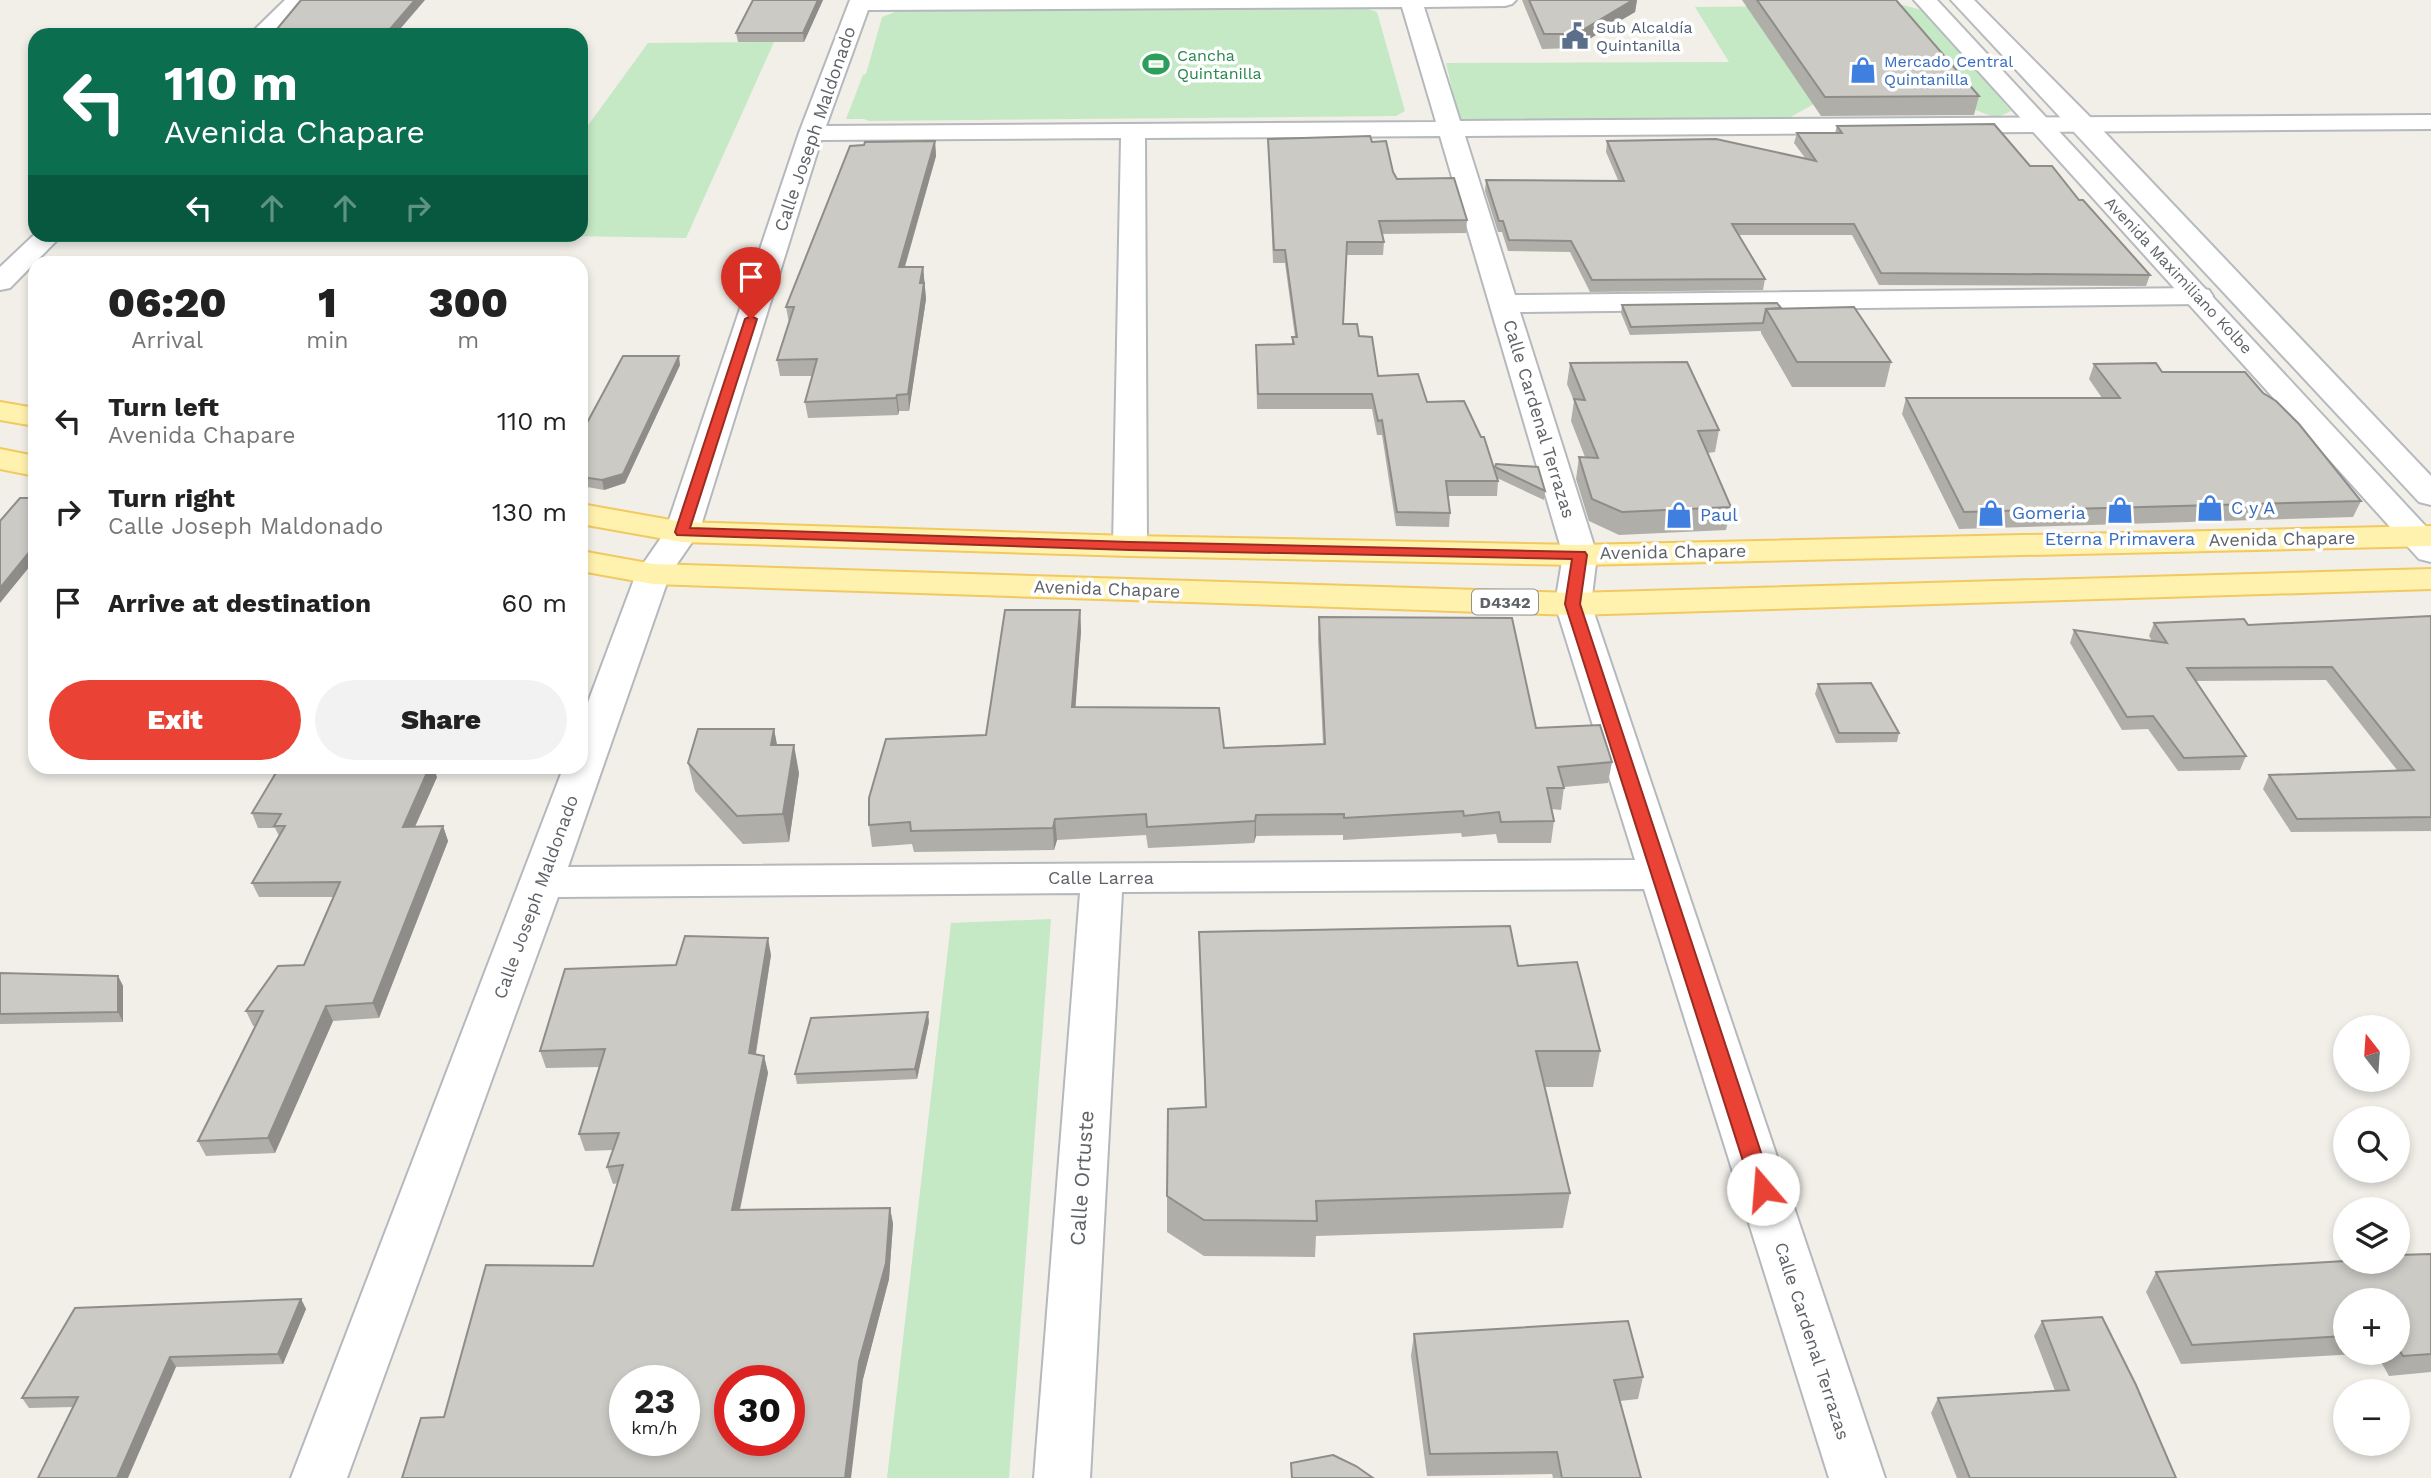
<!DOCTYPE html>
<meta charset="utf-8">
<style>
:root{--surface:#fff;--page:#f2f2f2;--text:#222;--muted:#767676;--accent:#ea4335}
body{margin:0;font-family:"Work Sans",sans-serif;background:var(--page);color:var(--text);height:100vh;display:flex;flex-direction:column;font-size:26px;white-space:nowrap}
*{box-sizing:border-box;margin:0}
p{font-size:23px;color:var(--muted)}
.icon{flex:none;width:38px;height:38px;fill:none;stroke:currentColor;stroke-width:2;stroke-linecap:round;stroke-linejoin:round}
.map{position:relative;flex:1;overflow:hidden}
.panel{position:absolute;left:28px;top:256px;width:560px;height:518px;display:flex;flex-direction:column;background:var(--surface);border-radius:21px;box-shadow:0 4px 10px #0003}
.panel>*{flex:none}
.top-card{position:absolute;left:28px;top:28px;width:560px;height:214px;border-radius:21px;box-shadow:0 4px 10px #0003;background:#0b6e4f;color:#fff;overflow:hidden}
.needle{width:46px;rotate:343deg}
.fabs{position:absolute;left:2333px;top:1015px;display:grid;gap:14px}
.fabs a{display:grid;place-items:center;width:77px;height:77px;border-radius:50%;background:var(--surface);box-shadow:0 4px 10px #0003;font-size:35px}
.speed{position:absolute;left:609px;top:1365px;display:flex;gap:14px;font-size:35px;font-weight:700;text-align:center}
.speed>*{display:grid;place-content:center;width:91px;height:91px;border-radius:50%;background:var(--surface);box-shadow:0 4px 10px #0003;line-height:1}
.speed small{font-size:18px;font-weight:400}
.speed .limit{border:10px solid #d22;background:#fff;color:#111}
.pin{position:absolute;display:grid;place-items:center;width:60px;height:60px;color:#fff;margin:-72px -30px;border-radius:50% 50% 50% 0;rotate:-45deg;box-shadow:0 0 7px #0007}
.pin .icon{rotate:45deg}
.me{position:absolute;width:77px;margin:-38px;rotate:342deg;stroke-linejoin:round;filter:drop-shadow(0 0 5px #0008)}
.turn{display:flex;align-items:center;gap:24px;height:147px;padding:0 21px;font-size:32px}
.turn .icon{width:91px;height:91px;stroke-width:2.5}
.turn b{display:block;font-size:49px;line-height:60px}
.lanes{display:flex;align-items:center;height:66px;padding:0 21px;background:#0003;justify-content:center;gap:35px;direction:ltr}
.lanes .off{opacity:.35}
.eta{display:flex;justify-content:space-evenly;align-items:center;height:119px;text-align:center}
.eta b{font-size:42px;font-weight:800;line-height:49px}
.cta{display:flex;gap:14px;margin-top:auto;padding:14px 21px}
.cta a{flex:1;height:80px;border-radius:42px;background:var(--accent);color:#fff;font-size:28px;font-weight:800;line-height:80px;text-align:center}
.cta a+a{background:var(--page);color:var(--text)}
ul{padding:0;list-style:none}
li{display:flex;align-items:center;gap:21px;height:91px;padding:0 21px}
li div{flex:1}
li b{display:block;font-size:26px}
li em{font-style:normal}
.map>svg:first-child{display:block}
.green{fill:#c5e8c5}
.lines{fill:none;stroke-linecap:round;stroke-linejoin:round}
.minor-casing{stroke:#b5b8bc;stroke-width:4}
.secondary-casing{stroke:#b6babf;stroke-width:4}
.primary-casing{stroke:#f2c960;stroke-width:4}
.minor{fill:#fff;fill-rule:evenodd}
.secondary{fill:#fff;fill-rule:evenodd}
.primary{fill:#fff2af;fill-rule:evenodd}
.wall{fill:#afaea9;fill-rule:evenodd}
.shaded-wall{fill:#8f8d8a}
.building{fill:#cccac5;stroke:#8f8d8a;stroke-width:2;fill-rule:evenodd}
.route{fill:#ea4335;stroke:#982c22;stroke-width:2}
.labels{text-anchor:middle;stroke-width:7;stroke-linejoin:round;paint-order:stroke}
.far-service-label{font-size:16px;fill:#4e5e75;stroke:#fff;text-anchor:start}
.far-leisure-label{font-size:16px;fill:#27864d;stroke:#fff;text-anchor:start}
.far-shop-label{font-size:16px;fill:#366cbe;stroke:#fff;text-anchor:start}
.far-street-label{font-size:16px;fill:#5f6368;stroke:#fff}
.shield{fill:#fff;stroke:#8f9295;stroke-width:2}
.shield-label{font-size:16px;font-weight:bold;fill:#5f6368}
.street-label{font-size:18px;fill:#5f6368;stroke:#fff}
.shop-label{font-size:18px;fill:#366cbe;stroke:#fff;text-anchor:start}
.near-street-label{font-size:21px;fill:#5f6368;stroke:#fff}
</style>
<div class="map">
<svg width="2431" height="1478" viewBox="0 0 2431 1478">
<rect width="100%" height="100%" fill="#f1efe8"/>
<g class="green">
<path d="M1903 5 1925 11 2011 111 1996 118 1958 103 1814 104 1787 119H1459L1446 63 1729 62 1695 7Z"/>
<path d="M1365 8 1377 12 1405 111 1396 116 869 121 864 119H846L863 75 866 74 882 17 898 11Z"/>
<path d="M774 42 686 238 509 235 581 234V135L648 43Z"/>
<path d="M1051 919 1009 1478H887L951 923Z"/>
</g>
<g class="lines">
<defs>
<g id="minor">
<path d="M285 0H308L273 35H249Z"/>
<path d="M850 0H1516L1512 4 1505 6 1424 7 1460 121 2431 115V129L1465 136 1515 295 2199 288 2209 290 2213 296 2209 302 2199 304 1520 312 1597 555 1591 604 1885 1478H1829L1644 889 1122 892 1090 1478H1034L1080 893 558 897 347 1478H291L564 766H581V721L636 574 665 532 799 133ZM1402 7 1436 122 826 126 868 10ZM1440 136 1563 555 1555 604 1635 860 568 867 670 574 699 532 821 140 1121 138 1113 546 1118 553 1130 556 1142 553 1147 546 1145 138Z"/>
<path d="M35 234H63L10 288 0 290V267Z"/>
</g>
<g id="secondary">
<path d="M1914 0H1937L2431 532V562L2419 559Z"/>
<path d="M1951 0H1974L2093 120 2431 476V505L2419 502Z"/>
</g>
<g id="primary">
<path d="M0 402 35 408V426L0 420Z"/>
<path d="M0 449 35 456V476L0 469Z"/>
<path d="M581 504 682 522 1130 536 1580 545 2431 526V546L1580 565 1130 556 682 542 581 524Z"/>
<path d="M581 551 653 564 1573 593 2431 569V589L1573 615 653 584 581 571Z"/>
</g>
</defs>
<use href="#minor" class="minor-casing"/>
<use href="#secondary" class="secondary-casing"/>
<use href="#primary" class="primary-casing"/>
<use href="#minor" class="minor"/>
<use href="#secondary" class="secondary"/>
<use href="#primary" class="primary"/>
</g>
<g class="wall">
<path d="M753 0H823L804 42H738L736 33Z"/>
<path d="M1522 0H1637L1635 12 1574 48 1542 49Z"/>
<path d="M1742 0H1896L1979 96 1974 115 1821 116Z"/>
<path d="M1837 126 2030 166 2079 200 2150 275 2146 286 1879 285 1852 235H1738L1765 279 1763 290 1590 292 1570 252 1508 251 1502 232H1498L1485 191 1486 180H1618L1606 152 1607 141 1805 158 1794 143 1797 133H1835Z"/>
<path d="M1268 139 1372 142 1397 179 1467 220 1466 233 1382 234 1384 242 1383 255H1346L1343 324 1359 336 1378 376 1427 402 1495 471 1496 464 1545 491 1544 500 1497 478 1498 481 1497 496H1448L1450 513 1449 527 1396 526 1382 435H1377L1372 409H1257L1256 345 1292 344V337H1295L1285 263H1273Z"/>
<path d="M935 141 936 156 905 267H923L926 299 909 411H899L898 415 808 418 805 402 812 376H780L777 360 789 323 786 307Z"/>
<path d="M1622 305 1781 308 1891 362 1885 387H1792L1761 333V331L1630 335 1621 313Z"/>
<path d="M1570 363 1719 430 1715 452 1707 453 1731 507 1726 530 1619 535 1589 521 1576 479 1579 457H1585L1571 421 1574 401 1567 384Z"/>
<path d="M2094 364 2162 372 2263 393 2361 501 2353 517 1959 529 1902 414 1906 398H2102L2089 379Z"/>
<path d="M680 365 625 483 604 490 581 486V434Z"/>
<path d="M1080 610 1081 631 1075 707 1224 748 1323 744 1318 638 1319 617 1536 728 1612 762 1608 783 1564 787 1561 810 1552 809 1554 821 1551 843H1498L1496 834 1462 837 1461 833 1343 840V835L1256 836 1254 843 1148 848 1146 835 1057 840 1054 850 914 852 912 844 872 847 869 825 986 735Z"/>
<path d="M2431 616V831L2291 832 2263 789 2269 775 2397 770 2326 680 2195 681 2246 756 2240 770 2178 771 2148 729 2122 730 2070 643 2074 630 2152 641 2149 636 2154 623 2248 625Z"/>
<path d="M1818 684 1899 733 1897 742 1836 743 1815 694Z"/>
<path d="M774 729 777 745 799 773 789 842 743 844 695 791 688 763Z"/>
<path d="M437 777 415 827 443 826 448 841 379 1018 333 1021 275 1153 206 1156 198 1141 256 1026H253L246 1011 304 965 333 897H259L252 883 279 836 275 828H258L252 813Z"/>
<path d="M1199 932 1518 966 1600 1051 1593 1087H1545L1570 1193 1563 1228 1316 1236 1315 1257 1204 1256 1167 1232V1196L1205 1107Z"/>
<path d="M771 955 756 1054 764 1056 768 1073 740 1210 890 1208 893 1224 889 1279 863 1379 444 1417 593 1266 618 1183 613 1184 607 1167 613 1150 585 1151 579 1134 600 1067 546 1068 540 1051 676 965Z"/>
<path d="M0 973 118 976 123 986V1022L0 1024Z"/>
<path d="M929 1022 917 1079 797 1084 795 1074Z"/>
<path d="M2431 1254V1372L2389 1376 2376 1353 2181 1364 2146 1292 2156 1272 2342 1262 2345 1257V1262ZM2345 1300H2398V1353H2345Z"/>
<path d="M301 1299 306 1309 283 1364 176 1367 73 1407 29 1408 22 1398Z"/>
<path d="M2042 1321 2176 1478H1957L1931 1413 1938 1398 2055 1391 2034 1336Z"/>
<path d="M1414 1334 1643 1377 1638 1399 1620 1401 1641 1478H1553L1552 1474 1427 1476 1411 1356Z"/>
</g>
<g class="shaded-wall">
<path d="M415 0H425L395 35H385Z"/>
<path d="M818 0H823L804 42 803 33Z"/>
<path d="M1633 0H1637L1635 12 1574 48 1576 34Z"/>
<path d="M935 141 936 156 900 283 899 267Z"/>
<path d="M923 267 926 299 909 411 908 394Z"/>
<path d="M679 356 680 365 625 483 604 490 602 480Z"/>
<path d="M897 395 899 411 898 415 896 398Z"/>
<path d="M35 545V560L0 603V588Z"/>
<path d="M1080 610 1081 631 1074 728 1072 707Z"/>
<path d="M774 729 779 756 771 745Z"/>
<path d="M794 745 799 773 789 842 783 814Z"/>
<path d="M430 766H433L437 777 408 842 403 827Z"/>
<path d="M1256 815V836L1254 843 1255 821Z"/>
<path d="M1055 819 1057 840 1054 850 1053 828Z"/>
<path d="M443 826 448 841 379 1018 373 1003Z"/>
<path d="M768 938 771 955 753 1070 749 1053Z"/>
<path d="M118 976 123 986V1022L118 1012Z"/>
<path d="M326 1006 333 1021 275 1153 268 1138Z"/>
<path d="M928 1012 929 1022 917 1079 915 1069Z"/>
<path d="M764 1056 768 1073 736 1227 732 1210Z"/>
<path d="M890 1208 893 1224 889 1279 863 1379 851 1478H845L859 1362Z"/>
<path d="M301 1299 306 1309 283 1364 278 1354Z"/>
<path d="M170 1357 176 1367 128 1478H117Z"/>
</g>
<g class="building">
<path d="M301 0H415L385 35H272Z"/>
<path d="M753 0H818L803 33H736Z"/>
<path d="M1529 0H1633L1576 34H1544Z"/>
<path d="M1757 0H1896L1979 96 1825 97Z"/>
<path d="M1994 124 2030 166H2052L2079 200H2083L2150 275 1881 273 1854 224H1732L1765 279 1592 280 1571 241 1509 240 1503 221H1499L1486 180 1624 181 1607 141 1716 139 1816 161 1797 133H1842L1837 126Z"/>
<path d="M1370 136 1372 142 1386 141 1393 172 1397 179 1454 178 1467 220 1379 221 1384 242H1347L1343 324H1357L1359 336 1372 337 1378 376 1418 374 1427 402 1464 401 1481 437H1484L1498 481H1446L1450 513 1397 512 1382 420 1378 421 1372 394H1258L1256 345 1294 344 1292 337H1297L1285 250H1274L1268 139Z"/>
<path d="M935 141 899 267H923L920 283H924L908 394 897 395 896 398 805 402 817 359 777 360 794 307H786L850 146 864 145 865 142Z"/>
<path d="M1777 303 1781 308 1766 309 1763 323 1631 327 1622 305Z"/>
<path d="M1854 307 1891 362H1797L1766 309Z"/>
<path d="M623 356H679L623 474 602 480 581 477V434Z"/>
<path d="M1687 362 1719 430 1698 431 1731 507 1622 512 1592 499 1579 457 1598 458 1574 399 1585 400 1570 363Z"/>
<path d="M2156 363 2162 372H2245L2263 393 2276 401 2299 424 2361 501 1964 512 1906 398H2120L2094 364Z"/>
<path d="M1496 464 1538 467 1545 491 1495 467Z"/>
<path d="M20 498H35V545L0 588V521Z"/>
<path d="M1005 610H1080L1072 707 1219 708 1224 748 1325 744 1319 617 1512 618 1536 728 1600 725 1612 762 1558 767 1564 788H1547L1554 821 1501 822 1499 812 1464 816 1463 811 1344 818V814L1256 815 1255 821 1147 827 1146 814 1055 819 1053 828 911 831 910 822 869 825V798L886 739 986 735Z"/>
<path d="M2431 616V817L2297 819 2269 775 2414 770 2332 667 2187 668 2246 756 2184 758 2153 716 2127 717 2074 630 2167 643 2154 623 2244 619 2248 625Z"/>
<path d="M1871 683 1899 733H1839L1818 684Z"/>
<path d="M698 729H774L771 745H794L783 814 737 816 688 763Z"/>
<path d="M280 766H430L403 827 443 826 373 1003 326 1006 268 1138 198 1141 263 1011H246L278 966 304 965 340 882 252 883 285 826H274L281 814 252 813Z"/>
<path d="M1510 926 1518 966 1577 962 1600 1051H1536L1570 1193 1316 1201 1317 1221 1204 1220 1167 1196 1168 1109 1206 1107 1199 932Z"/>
<path d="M685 936 768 938 749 1053 764 1056 732 1210 890 1208 886 1263 859 1362 845 1478H402L421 1418 444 1417 486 1265 593 1266 623 1165 607 1167 619 1133 579 1134 605 1049 540 1051 565 969 676 965ZM625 1381H684V1440H625ZM730 1381H789V1440H730Z"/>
<path d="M0 973 118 976V1012L0 1014Z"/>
<path d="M928 1012 915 1069 795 1074 811 1018Z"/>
<path d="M2431 1254V1354L2403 1356 2398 1348V1300H2345V1336L2192 1345 2156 1272 2345 1261 2398 1262V1255Z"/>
<path d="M301 1299 278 1354 170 1357 117 1478H38L78 1397 22 1398 75 1308Z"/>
<path d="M2102 1317 2136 1385 2176 1478H1970L1938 1398 2069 1390 2042 1321Z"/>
<path d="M1628 1321 1643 1377 1614 1380 1641 1478H1562L1557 1452 1430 1454 1414 1334Z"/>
<path d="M1333 1455 1356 1466 1373 1478H1292L1291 1463Z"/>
</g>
<path class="route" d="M751 316 757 319 690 528 1130 542 1585 552 1587 555 1580 604 1773 1189 1770 1195 1763 1197 1755 1195 1752 1189 1565 604 1572 559 1130 550 677 535 675 532 745 319Z"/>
<defs>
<symbol id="civic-bare" viewBox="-9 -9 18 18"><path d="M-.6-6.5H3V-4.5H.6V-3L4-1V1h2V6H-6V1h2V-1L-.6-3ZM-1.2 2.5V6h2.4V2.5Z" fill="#5c6f8a" stroke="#fff" stroke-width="2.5" paint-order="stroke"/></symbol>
<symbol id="stadium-bare" viewBox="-9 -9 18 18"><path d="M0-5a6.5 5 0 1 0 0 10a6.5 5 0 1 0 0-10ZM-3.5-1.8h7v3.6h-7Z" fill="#2e9e5b" stroke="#fff" stroke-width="2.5" paint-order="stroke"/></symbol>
<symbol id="shop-bare" viewBox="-9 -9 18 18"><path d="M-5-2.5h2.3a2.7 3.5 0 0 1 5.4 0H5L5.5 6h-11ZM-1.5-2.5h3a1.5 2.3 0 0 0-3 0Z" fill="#3f7fe0" stroke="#fff" stroke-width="2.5" paint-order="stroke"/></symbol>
</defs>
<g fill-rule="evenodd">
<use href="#civic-bare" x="1556" y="17" width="38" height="38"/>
<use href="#stadium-bare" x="1137" y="45" width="38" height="38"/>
<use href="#shop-bare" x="1844" y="51" width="38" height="38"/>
<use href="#shop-bare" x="2191" y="489" width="38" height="38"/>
<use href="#shop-bare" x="2101" y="491" width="38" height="38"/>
<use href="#shop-bare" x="1972" y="494" width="38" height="38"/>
<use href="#shop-bare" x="1660" y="496" width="38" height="38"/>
</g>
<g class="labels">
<g class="far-service-label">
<text x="1596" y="33">Sub Alcaldía<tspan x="1596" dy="18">Quintanilla</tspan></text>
</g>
<g class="far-leisure-label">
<text x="1177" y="61">Cancha<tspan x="1177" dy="18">Quintanilla</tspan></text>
</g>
<g class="far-shop-label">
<text x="1884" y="67">Mercado Central<tspan x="1884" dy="18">Quintanilla</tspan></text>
</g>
<g class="far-street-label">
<text transform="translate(2179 275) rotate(47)" y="6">Avenida Maximiliano Kolbe</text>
</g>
<rect class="shield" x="1472" y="589.5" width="66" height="25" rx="5"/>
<g class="shield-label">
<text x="1505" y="608">D4342</text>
</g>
<g class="street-label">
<text transform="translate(815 129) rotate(-71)" y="6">Calle Joseph Maldonado</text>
<text transform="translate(1539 419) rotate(73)" y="6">Calle Cardenal Terrazas</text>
<text transform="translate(2282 539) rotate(-1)" y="6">Avenida Chapare</text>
<text transform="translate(1673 552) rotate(-1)" y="6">Avenida Chapare</text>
<text transform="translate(1107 589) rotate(2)" y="6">Avenida Chapare</text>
<text x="1101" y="884">Calle Larrea</text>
<text transform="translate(536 897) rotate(-70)" y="6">Calle Joseph Maldonado</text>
<text transform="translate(1812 1341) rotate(72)" y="6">Calle Cardenal Terrazas</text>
</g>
<g class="shop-label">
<text x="2231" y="514">C y A</text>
<text x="2012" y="519">Gomeria</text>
<text x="1700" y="521">Paul</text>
<text x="2120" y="545" text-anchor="middle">Eterna Primavera</text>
</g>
<g class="near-street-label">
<text transform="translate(1082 1178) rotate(-86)" y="7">Calle Ortuste</text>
</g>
</g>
</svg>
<div class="fabs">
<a><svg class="needle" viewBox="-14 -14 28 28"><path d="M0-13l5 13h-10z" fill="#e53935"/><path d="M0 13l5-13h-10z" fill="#767676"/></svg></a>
<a><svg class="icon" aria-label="search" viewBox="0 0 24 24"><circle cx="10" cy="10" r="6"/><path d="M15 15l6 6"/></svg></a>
<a><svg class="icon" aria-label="layers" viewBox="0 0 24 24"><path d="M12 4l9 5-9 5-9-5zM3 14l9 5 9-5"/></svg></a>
<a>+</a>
<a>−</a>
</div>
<div class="speed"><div>23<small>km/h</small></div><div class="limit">30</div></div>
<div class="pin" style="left:751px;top:319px;background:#d93025"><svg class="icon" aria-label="arrive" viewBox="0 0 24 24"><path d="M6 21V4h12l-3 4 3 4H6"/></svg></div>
<svg class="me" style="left:1763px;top:1189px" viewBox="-20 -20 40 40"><circle r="19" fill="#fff"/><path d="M0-13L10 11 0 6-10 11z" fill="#ea4335"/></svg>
<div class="top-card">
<div class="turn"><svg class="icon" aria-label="left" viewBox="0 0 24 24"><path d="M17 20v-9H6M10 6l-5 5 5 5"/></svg><div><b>110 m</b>Avenida Chapare</div></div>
<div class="lanes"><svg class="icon" aria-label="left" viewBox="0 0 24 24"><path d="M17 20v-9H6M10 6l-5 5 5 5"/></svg><svg class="icon off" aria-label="ahead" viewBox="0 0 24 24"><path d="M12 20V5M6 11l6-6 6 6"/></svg><svg class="icon off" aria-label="ahead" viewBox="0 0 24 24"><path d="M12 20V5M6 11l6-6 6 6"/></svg><svg class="icon off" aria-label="right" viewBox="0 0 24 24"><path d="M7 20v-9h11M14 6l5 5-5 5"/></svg></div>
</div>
<section class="panel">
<div class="eta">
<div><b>06:20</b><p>Arrival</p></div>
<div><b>1</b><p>min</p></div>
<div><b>300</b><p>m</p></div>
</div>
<ul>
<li><svg class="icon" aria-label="left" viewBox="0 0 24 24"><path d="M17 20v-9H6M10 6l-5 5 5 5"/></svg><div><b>Turn left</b><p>Avenida Chapare</p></div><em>110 m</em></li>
<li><svg class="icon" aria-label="right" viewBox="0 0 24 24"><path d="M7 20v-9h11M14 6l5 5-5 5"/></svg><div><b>Turn right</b><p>Calle Joseph Maldonado</p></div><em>130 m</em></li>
<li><svg class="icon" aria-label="arrive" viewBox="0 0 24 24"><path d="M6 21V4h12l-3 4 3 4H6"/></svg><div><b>Arrive at destination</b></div><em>60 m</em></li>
</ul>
<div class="cta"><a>Exit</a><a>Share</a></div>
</section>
</div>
